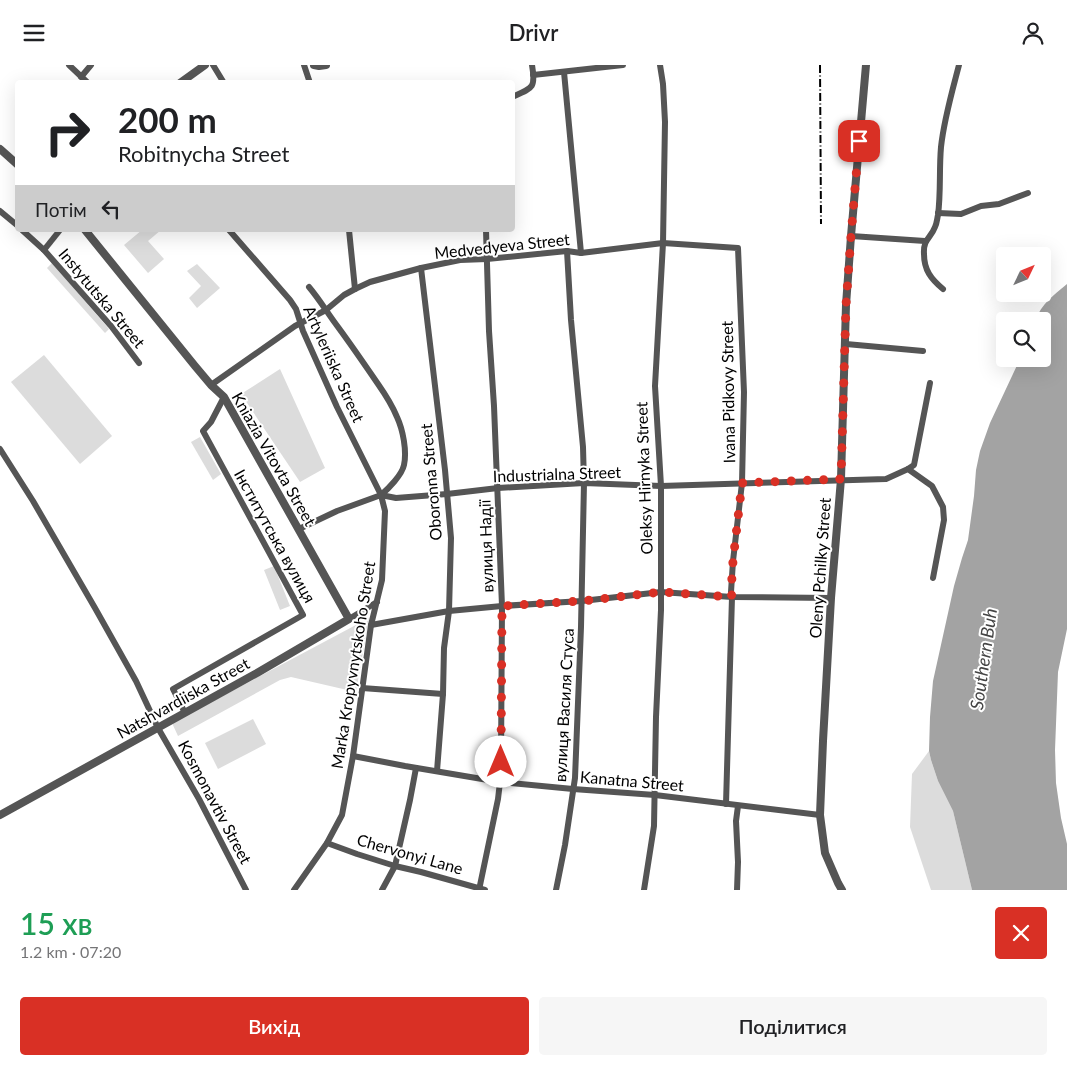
<!DOCTYPE html>
<html lang="uk">
<meta charset="utf-8">
<style>
:root{--surface:#fff;--page:#f6f6f6;--text:#202124;--muted:#757577;--accent:#d93025}
body{margin:0;font-family:Lato,sans-serif;background:var(--page);color:var(--text);height:100vh;display:flex;flex-direction:column;font-size:19px;white-space:nowrap}
*{box-sizing:border-box;margin:0}
p{font-size:16px;color:var(--muted)}
.icon{flex:none;width:28px;height:28px;fill:none;stroke:currentColor;stroke-width:2;stroke-linecap:round;stroke-linejoin:round}
.map{position:relative;height:825px;overflow:hidden}
.panel{display:flex;flex-direction:column;background:var(--surface);flex:1}
.panel>*{flex:none}
.hud{position:absolute;left:15px;top:15px;width:500px;height:152px;border-radius:5px;box-shadow:0 5px 20px #0002;background:#fff;color:var(--text);overflow:hidden}
.needle{width:32px;rotate:47deg}
.controls{position:absolute;left:996px;top:182px;display:grid;gap:10px}
.controls a{display:grid;place-items:center;width:55px;height:55px;border-radius:5px;background:var(--surface);box-shadow:0 5px 20px #0002;font-size:25px}
.pin{position:absolute;display:grid;place-items:center;width:42px;height:42px;color:#fff;margin:-21px;border-radius:10px;box-shadow:0 2px 8px #0006}
.me{position:absolute;width:55px;margin:-28px;rotate:0deg;stroke-linejoin:round;filter:drop-shadow(0 0 4px #0008)}
.turn{display:flex;align-items:center;gap:18px;height:105px;padding:0 20px;font-size:22px}
.turn .icon{width:65px;height:65px;stroke-width:2.5}
.turn b{display:block;font-size:35px;line-height:42px}
.then{display:flex;align-items:center;height:48px;padding:0 20px;background:#0003;gap:10px;font-size:19px}
.round{display:grid;place-items:center;flex:none;width:52px;height:52px;border-radius:5px;background:var(--page)}
.head{display:flex;align-items:center;justify-content:space-between;height:85px;padding:0 20px}
h1{font-size:30px;font-weight:600;line-height:38px;color:#1e9e55}
.button{display:flex;gap:10px;margin-top:auto;padding:10px 20px}
.button a{flex:1;height:58px;border-radius:5px;background:var(--accent);color:#fff;font-size:20px;font-weight:600;line-height:58px;text-align:center}
.button a+a{background:var(--page);color:var(--text)}
header{display:flex;justify-content:space-between;align-items:center;height:65px;padding:0 20px;background:var(--surface);font-size:22px;font-weight:600}
.map>svg:first-child{display:block}
.green{fill:#dcdcdc}
.water{fill:#a3a3a3}
.lines{fill:none;stroke-linecap:round;stroke-linejoin:round}
.minor{stroke:#555;stroke-width:6}
.tertiary{stroke:#555;stroke-width:8}
.rail{stroke:#000;stroke-width:2;stroke-dasharray:8 2.5 1 2.5;stroke-linecap:butt}
.route{stroke:#d93025;stroke-width:9;stroke-dasharray:0 16.2}
.labels{text-anchor:middle;stroke-width:4;stroke-linejoin:round;paint-order:stroke}
.street-label{font-size:16px;fill:#000;stroke:#fff}
.water-label{font-size:18px;font-style:italic;fill:#444;stroke:#fff}
</style>
<header><svg class="icon" aria-label="menu" viewBox="0 0 24 24"><path d="M4 6h16M4 12h16M4 18h16"/></svg>Drivr<svg class="icon" aria-label="person" viewBox="0 0 24 24"><circle cx="12" cy="8" r="4"/><path d="M4 21q1-7 8-7t8 7"/></svg></header>
<div class="map">
<svg width="1067" height="825" viewBox="0 0 1067 825">
<rect width="100%" height="100%" fill="#fff"/>
<g class="green">
<path d="M142 165H161L148 176 164 194 148 208 124 180Z"/>
<path d="M52 198 109 264 105 268 47 203Z"/>
<path d="M197 199 220 223 197 243 189 233 201 221 187 206Z"/>
<path d="M44 290 112 371 80 399 11 317Z"/>
<path d="M280 304 325 403 300 417 241 329Z"/>
<path d="M200 372 221 409 213 415 191 377Z"/>
<path d="M274 501 290 541 280 545 264 505Z"/>
<path d="M369 553 356 627 291 612 280 615 178 671 172 658Z"/>
<path d="M253 654 266 679 218 704 205 678Z"/>
<path d="M929 686 931 695 938 716 953 746 972 825H931L910 762 912 709Z"/>
</g>
<path class="water" d="M1067 219V564L1058 607 1055 685 1056 718 1061 753 1067 779V825H972L953 746 938 716 931 695 929 686 930 652 933 616 954 521 962 493 968 475 974 431 976 405 980 386 990 358 1020 294H1042V256H1035C1042 238 1053 231 1067 219Z"/>
<g class="lines">
<g class="minor">
<path d="M69 0 88 18"/>
<path d="M213 0 224 18"/>
<path d="M304 0 310 18"/>
<path d="M564 7 581 188"/>
<path d="M533 10 623 0"/>
<path d="M81 12 91 0"/>
<path d="M512 32C533 23 536 23 532 0"/>
<path d="M0 146 18 161"/>
<path d="M938 148 961 149 981 141 999 139 1028 128"/>
<path d="M22 165 44 185 111 261 139 298"/>
<path d="M229 165 290 235 296 244 303 266 337 342 381 430"/>
<path d="M349 165 355 224"/>
<path d="M851 171 925 176"/>
<path d="M44 185 60 165"/>
<path d="M421 203 445 405 451 473 449 546 444 583 443 629 437 706"/>
<path d="M943 224C931 214 924 205 924 189 923 174 931 173 935 162 937 158 937 154 938 150 941 128 939 105 941 82 944 54 952 27 959 0"/>
<path d="M846 279 923 286"/>
<path d="M211 320 295 261 326 245 344 230 355 224 370 217 421 203 460 195 487 194 567 186 581 188 663 178 738 183 744 327 742 418 733 496 731 527 732 532 726 739"/>
<path d="M0 384 33 436 95 543 136 616 158 663 199 734 246 825"/>
<path d="M908 404 914 400 930 318"/>
<path d="M299 464 337 446 381 430 396 433 447 429 498 423 584 418 661 421 886 414 908 404 932 421 943 442 944 455 933 513"/>
<path d="M349 554 377 537"/>
<path d="M371 560 449 546 502 541 582 536 661 527 732 532 831 533"/>
<path d="M362 623 443 629"/>
<path d="M185 648 173 624 303 550 203 366 211 357 224 332"/>
<path d="M353 691 405 701 500 717 573 724 655 730 820 750"/>
<path d="M327 778 357 789 395 801 421 807 485 825"/>
<path d="M294 825 327 778 342 750 353 691 371 560 382 515 385 446 381 430C388 424 402 410 404 400 407 386 403 365 397 352 392 340 385 329 378 319 365 300 352 281 338 262 328 249 320 235 309 222"/>
<path d="M382 825 395 801 410 735 416 703"/>
<path d="M479 825 498 734 500 717 501 697 502 541 494 341 489 266 486 165"/>
<path d="M556 825 565 780 575 713 581 562 584 418 583 382 571 255 567 186"/>
<path d="M644 825 654 761 656 652 661 545V421L655 321 663 178 665 57 663 19 660 0"/>
<path d="M737 825 738 797 736 756 738 741"/>
</g>
<g class="tertiary">
<path d="M314 0 319 1 326 0"/>
<path d="M180 18 205 0"/>
<path d="M0 84 18 100"/>
<path d="M0 750 257 608 349 554 224 332 211 320 195 301 85 165"/>
<path d="M842 825 838 818 825 788 820 750 823 676 831 533 841 414 846 240 851 171 866 0"/>
</g>
<path class="rail" d="M820 0 821 159"/>
</g>
<g class="lines">
<path class="route" d="M501 697 502 541 582 536 661 527 732 532 731 527 733 496 742 418 841 414 846 240 851 171 859 76"/>
</g>
<g class="labels">
<g class="street-label">
<text transform="translate(502 181) rotate(-6)" y="6">Medvedyeva Street</text>
<text transform="translate(102 233) rotate(50)" y="6">Instytutska Street</text>
<text transform="translate(334 299) rotate(66)" y="6">Artyleriiska Street</text>
<text transform="translate(728 327) rotate(-91)" y="6">Ivana Pidkovy Street</text>
<text transform="translate(274 394) rotate(60)" y="6">Kniazia Vitovta Street</text>
<text transform="translate(557 409) rotate(-2)" y="6">Industrialna Street</text>
<text transform="translate(644 413) rotate(-92)" y="6">Oleksy Hirnyka Street</text>
<text transform="translate(431 417) rotate(-95)" y="6">Oboronna Street</text>
<text transform="translate(275 471) rotate(61)" y="6">Інститутська вулиця</text>
<text transform="translate(486 481) rotate(-92)" y="6">вулиця Надії</text>
<text transform="translate(820 503) rotate(-86)" y="6">Oleny Pchilky Street</text>
<text transform="translate(353 600) rotate(-81)" y="6">Marka Kropyvnytskoho Street</text>
<text transform="translate(183 633) rotate(-29)" y="6">Natshvardiiska Street</text>
<text transform="translate(564 640) rotate(-87)" y="6">вулиця Василя Стуса</text>
<text transform="translate(632 716) rotate(5)" y="6">Kanatna Street</text>
<text transform="translate(215 737) rotate(62)" y="6">Kosmonavtiv Street</text>
<text transform="translate(410 789) rotate(16)" y="6">Chervonyi Lane</text>
</g>
<g class="water-label">
<text transform="translate(984 594) rotate(-82)" y="6">Southern Buh</text>
</g>
</g>
</svg>
<div class="controls">
<a><svg class="needle" viewBox="-14 -14 28 28"><path d="M0-13l5 13h-10z" fill="#e53935"/><path d="M0 13l5-13h-10z" fill="#757577"/></svg></a>
<a><svg class="icon" aria-label="search" viewBox="0 0 24 24"><circle cx="10" cy="10" r="6"/><path d="M15 15l6 6"/></svg></a>
</div>
<div class="pin" style="left:859px;top:76px;background:#d93025"><svg class="icon" aria-label="arrive" viewBox="0 0 24 24"><path d="M6 21V4h12l-3 4 3 4H6"/></svg></div>
<svg class="me" style="left:501px;top:697px" viewBox="-20 -20 40 40"><circle r="19" fill="#fff"/><path d="M0-13L10 11 0 6-10 11z" fill="#d93025"/></svg>
<div class="hud">
<div class="turn"><svg class="icon" aria-label="right" viewBox="0 0 24 24"><path d="M7 20v-9h11M14 6l5 5-5 5"/></svg><div><b>200 m</b>Robitnycha Street</div></div>
<div class="then">Потім<svg class="icon" aria-label="left" viewBox="0 0 24 24"><path d="M17 20v-9H6M10 6l-5 5 5 5"/></svg></div>
</div>
</div>
<section class="panel">
<div class="head"><div><h1>15 хв</h1><p>1.2 km · 07:20</p></div><a class="round" style="background:#d93025;color:#fff"><svg class="icon" aria-label="close" viewBox="0 0 24 24"><path d="M6 6l12 12M18 6L6 18"/></svg></a></div>
<div class="button"><a>Вихід</a><a>Поділитися</a></div>
</section>
